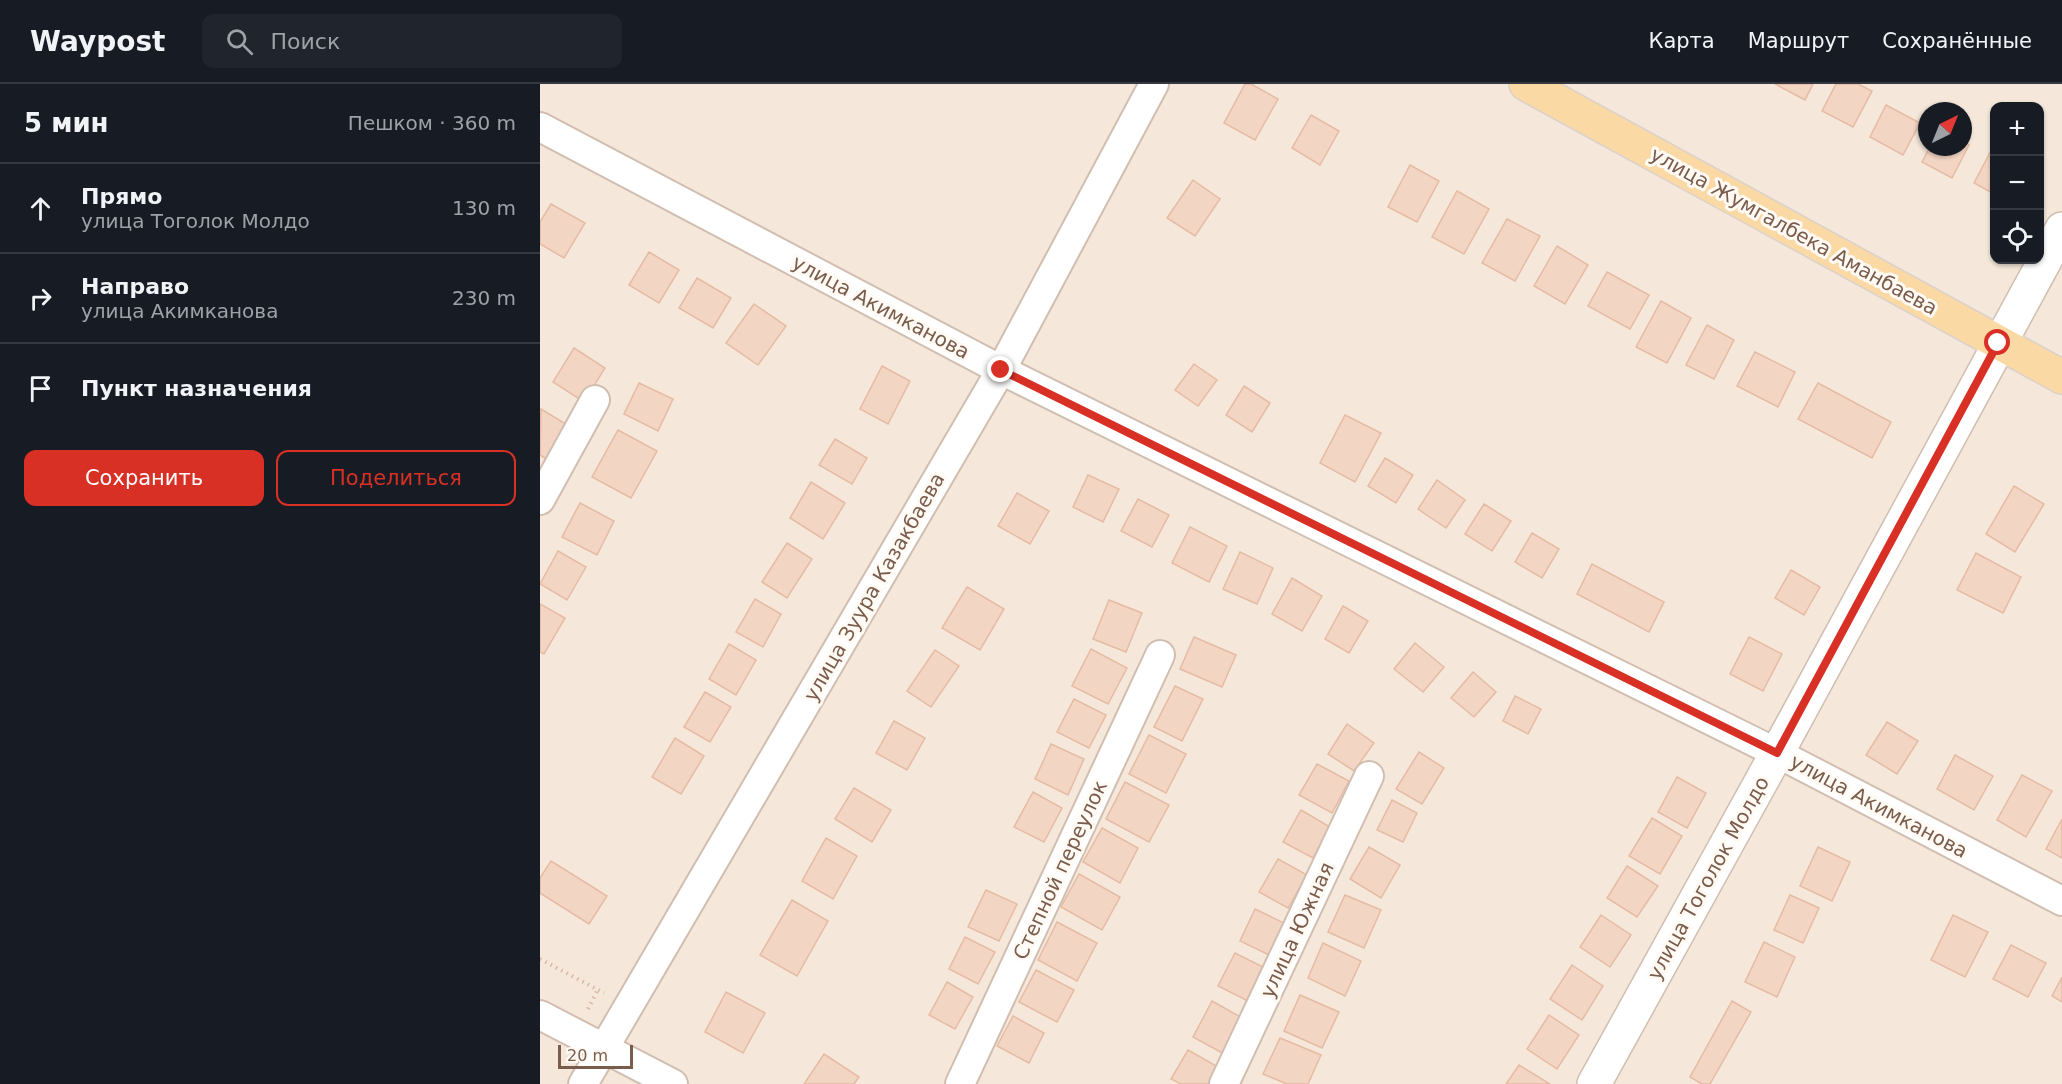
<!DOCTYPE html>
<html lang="ru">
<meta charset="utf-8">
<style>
body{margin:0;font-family:"DejaVu Sans",sans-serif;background:#20242c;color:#f1f3f6}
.controls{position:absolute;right:18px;top:18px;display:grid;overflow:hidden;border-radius:12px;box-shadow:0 2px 4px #0004}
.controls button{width:54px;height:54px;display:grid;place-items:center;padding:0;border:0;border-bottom:2px solid #363941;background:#171b24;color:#f1f3f6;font:30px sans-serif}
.compass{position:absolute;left:1378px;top:18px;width:54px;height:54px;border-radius:50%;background:#171b24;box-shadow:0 2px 4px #0004;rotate:43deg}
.scale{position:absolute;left:18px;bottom:15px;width:75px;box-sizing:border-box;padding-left:6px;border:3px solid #7a5c4d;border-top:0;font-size:16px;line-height:21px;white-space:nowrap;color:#7a5c4d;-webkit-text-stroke:4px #fffaf3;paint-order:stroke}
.stop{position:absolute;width:18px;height:18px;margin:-14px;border:4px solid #d93025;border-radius:50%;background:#fff}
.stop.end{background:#d93025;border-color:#fff;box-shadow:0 2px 6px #0008}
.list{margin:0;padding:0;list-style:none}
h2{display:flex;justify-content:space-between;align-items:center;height:78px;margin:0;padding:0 24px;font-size:26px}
h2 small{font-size:20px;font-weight:400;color:#9ea1a6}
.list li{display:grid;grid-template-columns:39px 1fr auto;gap:18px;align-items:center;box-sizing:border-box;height:90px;padding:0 24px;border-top:2px solid #363941}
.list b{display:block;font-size:22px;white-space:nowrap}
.list p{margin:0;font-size:20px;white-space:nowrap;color:#9ea1a6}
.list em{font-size:20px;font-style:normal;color:#9ea1a6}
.actions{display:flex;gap:12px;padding:18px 24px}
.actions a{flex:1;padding:14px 0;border:2px solid #d93025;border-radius:12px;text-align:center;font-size:21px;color:#d93025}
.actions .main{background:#d93025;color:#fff}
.icon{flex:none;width:33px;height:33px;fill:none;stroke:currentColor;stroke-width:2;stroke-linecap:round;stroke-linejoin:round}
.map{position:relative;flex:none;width:1522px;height:1000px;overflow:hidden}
header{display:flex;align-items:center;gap:36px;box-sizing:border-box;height:84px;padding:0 30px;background:#171b24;border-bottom:2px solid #363941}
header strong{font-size:28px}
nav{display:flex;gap:33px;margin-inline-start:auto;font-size:21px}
.search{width:420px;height:54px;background:#20242c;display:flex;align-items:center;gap:15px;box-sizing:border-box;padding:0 21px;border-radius:12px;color:#9ea1a6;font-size:22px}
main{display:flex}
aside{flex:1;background:#171b24}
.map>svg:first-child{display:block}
</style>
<header>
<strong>Waypost</strong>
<div class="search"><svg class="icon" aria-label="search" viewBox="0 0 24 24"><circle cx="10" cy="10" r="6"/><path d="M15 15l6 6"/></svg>Поиск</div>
<nav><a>Карта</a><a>Маршрут</a><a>Сохранённые</a></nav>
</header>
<main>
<aside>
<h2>5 мин<small>Пешком · 360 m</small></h2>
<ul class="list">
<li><svg class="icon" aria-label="ahead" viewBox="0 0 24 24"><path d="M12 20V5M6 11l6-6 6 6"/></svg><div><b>Прямо</b><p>улица Тоголок Молдо</p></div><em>130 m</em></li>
<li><svg class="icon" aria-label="right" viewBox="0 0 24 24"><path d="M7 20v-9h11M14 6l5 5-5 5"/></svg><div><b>Направо</b><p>улица Акимканова</p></div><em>230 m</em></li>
<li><svg class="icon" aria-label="arrive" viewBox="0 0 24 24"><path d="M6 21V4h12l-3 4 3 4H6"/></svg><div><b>Пункт назначения</b></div></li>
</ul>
<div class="actions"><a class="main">Сохранить</a><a>Поделиться</a></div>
</aside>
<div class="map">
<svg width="1522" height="1000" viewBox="0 0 1522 1000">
<rect width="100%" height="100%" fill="#fdf6ec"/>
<path fill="#f5e8da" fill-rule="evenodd" d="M0 0H1522V1000H0ZM1454 22H1500V176H1454ZM1387 27H1423V63H1387Z"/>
<g fill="#f3d5c3" stroke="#e6bba3" stroke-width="1.5">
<polygon points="705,0 711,0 738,15 715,56 684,39"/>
<polygon points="1235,0 1273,0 1265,16"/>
<polygon points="1296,0 1318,0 1332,7 1313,43 1282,27"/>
<polygon points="1346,21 1380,39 1363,71 1330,53"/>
<polygon points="771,31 799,47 780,81 752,64"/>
<polygon points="1423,57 1429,61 1412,94 1382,78 1390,63 1423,63"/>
<polygon points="1454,61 1454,110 1434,99"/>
<polygon points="870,81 899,97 877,138 848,123"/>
<polygon points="653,96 680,115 655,152 627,134"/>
<polygon points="917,107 949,125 924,170 892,153"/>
<polygon points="11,120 45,139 24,174 0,160 0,138"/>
<polygon points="967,135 1000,152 975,197 942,179"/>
<polygon points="1017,162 1048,181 1025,220 994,202"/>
<polygon points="109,168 139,186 119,219 89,201"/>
<polygon points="1067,188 1109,211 1090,245 1048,222"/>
<polygon points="157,194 191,214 173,244 139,224"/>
<polygon points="1121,217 1151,234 1127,279 1096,263"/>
<polygon points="214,220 246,242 218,281 186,259"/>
<polygon points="1167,241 1194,256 1174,295 1146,281"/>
<polygon points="34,264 65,284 44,318 13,298"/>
<polygon points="1215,268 1255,288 1238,323 1197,302"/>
<polygon points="654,280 677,296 658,322 635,306"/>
<polygon points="342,282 370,297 348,340 320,325"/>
<polygon points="99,299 133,315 118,347 84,330"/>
<polygon points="1278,299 1351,338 1332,374 1258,335"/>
<polygon points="704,302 730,319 712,348 686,331"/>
<polygon points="1,325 34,345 13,379 0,371"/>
<polygon points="805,331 841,349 815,398 780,379"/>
<polygon points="78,346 117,367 91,414 52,393"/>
<polygon points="295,355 327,374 312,400 279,381"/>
<polygon points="845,374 873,391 856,419 828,402"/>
<polygon points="548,391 579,405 563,438 533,423"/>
<polygon points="897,396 925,416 906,444 878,425"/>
<polygon points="271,398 305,419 283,455 250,434"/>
<polygon points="1474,402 1504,420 1475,468 1446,450"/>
<polygon points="477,409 509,427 490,460 458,442"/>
<polygon points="598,415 629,431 612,463 581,447"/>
<polygon points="40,419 74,437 57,471 22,453"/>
<polygon points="944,420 971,437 952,467 925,450"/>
<polygon points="650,443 687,462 669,498 632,479"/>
<polygon points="992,449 1019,465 1002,494 975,478"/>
<polygon points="247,459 272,475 247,514 222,498"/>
<polygon points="18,467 46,483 27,516 0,500"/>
<polygon points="700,468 733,484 717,520 683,505"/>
<polygon points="1436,469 1481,493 1463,529 1417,506"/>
<polygon points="1052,480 1124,518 1109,548 1037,510"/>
<polygon points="1251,486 1280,503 1264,531 1235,514"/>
<polygon points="752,494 782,512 762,547 732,530"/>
<polygon points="427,503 464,525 440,566 402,544"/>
<polygon points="215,515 241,530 223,563 196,548"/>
<polygon points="569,516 602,529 586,568 553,555"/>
<polygon points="0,520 25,534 4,570 0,568"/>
<polygon points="803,522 828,537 809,569 785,555"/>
<polygon points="654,553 696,571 682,603 640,585"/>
<polygon points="1209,553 1242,570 1223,607 1190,590"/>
<polygon points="875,559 904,583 883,608 854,585"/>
<polygon points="189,560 216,576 196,611 169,595"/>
<polygon points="551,565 587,584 568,620 532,602"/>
<polygon points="395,566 419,582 391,623 367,607"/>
<polygon points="933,588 956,608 934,633 911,614"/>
<polygon points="635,602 663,615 642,657 614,643"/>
<polygon points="165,608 191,623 170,658 144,643"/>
<polygon points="975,612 1001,625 988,650 963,637"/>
<polygon points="534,615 566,631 549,664 517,648"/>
<polygon points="354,637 385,654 367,686 336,669"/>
<polygon points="1347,638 1378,657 1357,690 1326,671"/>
<polygon points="807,640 834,659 814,687 788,670"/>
<polygon points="609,651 646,670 626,709 589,690"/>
<polygon points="135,654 164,672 141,710 112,693"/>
<polygon points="511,660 544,675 528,711 495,695"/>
<polygon points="879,668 904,684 882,720 856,705"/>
<polygon points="1415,671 1453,692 1434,726 1397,705"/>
<polygon points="777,680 809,697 792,729 759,711"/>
<polygon points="1482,691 1512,707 1486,753 1457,736"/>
<polygon points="1137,693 1166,709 1147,744 1118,728"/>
<polygon points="585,698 629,721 609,758 566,735"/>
<polygon points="314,704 351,726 332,758 295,735"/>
<polygon points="493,708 522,724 504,758 474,743"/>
<polygon points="852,716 877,729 863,758 837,746"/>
<polygon points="761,726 790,743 773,774 743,758"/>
<polygon points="1112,734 1142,752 1120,790 1089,772"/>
<polygon points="1522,735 1522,774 1506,765"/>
<polygon points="562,744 598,764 580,799 543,778"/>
<polygon points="286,754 317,772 293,815 262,797"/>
<polygon points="829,763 860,781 841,814 810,795"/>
<polygon points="1278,763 1310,778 1292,817 1260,802"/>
<polygon points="738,775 767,791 748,824 719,808"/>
<polygon points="11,777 67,812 49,840 0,809 0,794"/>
<polygon points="1087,782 1118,802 1097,833 1067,814"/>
<polygon points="539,790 580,813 562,846 521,823"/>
<polygon points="446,806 477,820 459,857 428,843"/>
<polygon points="805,811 841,826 824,864 788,848"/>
<polygon points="1250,811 1279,824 1263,859 1234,846"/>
<polygon points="252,816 288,837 257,892 220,871"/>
<polygon points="715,825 744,839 729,871 700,857"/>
<polygon points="1061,831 1091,851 1070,883 1040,863"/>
<polygon points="1413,831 1448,848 1425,893 1391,876"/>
<polygon points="517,838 557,859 537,897 498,876"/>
<polygon points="425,853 455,868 438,900 409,885"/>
<polygon points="1224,858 1255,873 1237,913 1205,898"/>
<polygon points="783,859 821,877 805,912 768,894"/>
<polygon points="1471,861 1506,879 1488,913 1453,895"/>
<polygon points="695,869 725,884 708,917 678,902"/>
<polygon points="1032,881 1063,902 1042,936 1010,915"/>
<polygon points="496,886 534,906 517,938 479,918"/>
<polygon points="1522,893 1522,918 1512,912"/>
<polygon points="407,898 433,913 415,945 389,931"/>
<polygon points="186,908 225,929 203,969 165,948"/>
<polygon points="760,911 799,928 782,964 744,947"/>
<polygon points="672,917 704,935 684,970 653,953"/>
<polygon points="1192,917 1211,928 1170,1000 1162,1000 1150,993"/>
<polygon points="1009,931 1039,951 1017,985 987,965"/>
<polygon points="473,932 504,949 489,979 457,962"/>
<polygon points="740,954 781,971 768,1000 747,1000 723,990"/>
<polygon points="648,966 678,983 669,1000 641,1000 631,995"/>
<polygon points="284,970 319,993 314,1000 264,1000"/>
<polygon points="979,981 1010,1000 966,1000"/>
</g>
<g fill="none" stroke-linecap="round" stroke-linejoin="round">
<defs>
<g id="minor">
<polyline points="0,43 461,286 1237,669 1522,817"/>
<polyline points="0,416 55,316"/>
<polyline points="0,931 133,1000"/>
<polyline points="43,1000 461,286 614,0"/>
<polyline points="420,1000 620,571"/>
<polyline points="684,1000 829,692"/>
</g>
<polyline id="tertiary" points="1054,1000 1237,669 1522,145"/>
<polyline id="primary" points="986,0 1522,293"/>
</defs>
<use href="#minor" stroke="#d1beb0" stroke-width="32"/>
<use href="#tertiary" stroke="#d1beb0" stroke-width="36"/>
<use href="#primary" stroke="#dad1cd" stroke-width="36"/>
<g stroke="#d9b8a5" stroke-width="4" stroke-dasharray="1.5 4.5" stroke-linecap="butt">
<polyline points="0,875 64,909"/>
<polyline points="48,925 58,905"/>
</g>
<use href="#minor" stroke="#fff" stroke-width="28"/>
<use href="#tertiary" stroke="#fff" stroke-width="33"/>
<use href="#primary" stroke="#fbd9a5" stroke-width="33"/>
</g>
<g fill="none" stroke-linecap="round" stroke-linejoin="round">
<polyline stroke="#d93025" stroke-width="8" points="461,286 1237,669 1458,259"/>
</g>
<g text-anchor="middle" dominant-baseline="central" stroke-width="6" stroke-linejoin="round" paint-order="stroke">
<g font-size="20" fill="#7a5c4d" stroke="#fffaf3">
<text transform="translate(1254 147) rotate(29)">улица Жумгалбека Аманбаева</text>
<text transform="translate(341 223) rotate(28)">улица Акимканова</text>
<text transform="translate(334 503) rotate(-60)">улица Зуура Казакбаева</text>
<text transform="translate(1339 722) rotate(28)">улица Акимканова</text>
<text transform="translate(520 786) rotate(-65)">Степной переулок</text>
<text transform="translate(1168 794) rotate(-61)">улица Тоголок Молдо</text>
<text transform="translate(757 846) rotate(-65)">улица Южная</text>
</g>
</g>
</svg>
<div class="controls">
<button>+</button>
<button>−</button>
<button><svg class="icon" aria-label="locate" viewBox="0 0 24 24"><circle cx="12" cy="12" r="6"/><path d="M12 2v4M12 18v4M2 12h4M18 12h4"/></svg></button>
</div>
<svg class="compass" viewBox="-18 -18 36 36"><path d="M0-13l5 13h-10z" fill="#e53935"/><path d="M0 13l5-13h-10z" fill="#9ea1a6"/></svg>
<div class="scale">20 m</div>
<div class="stop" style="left:1458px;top:259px"></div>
<div class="stop end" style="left:461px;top:286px"></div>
</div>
</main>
